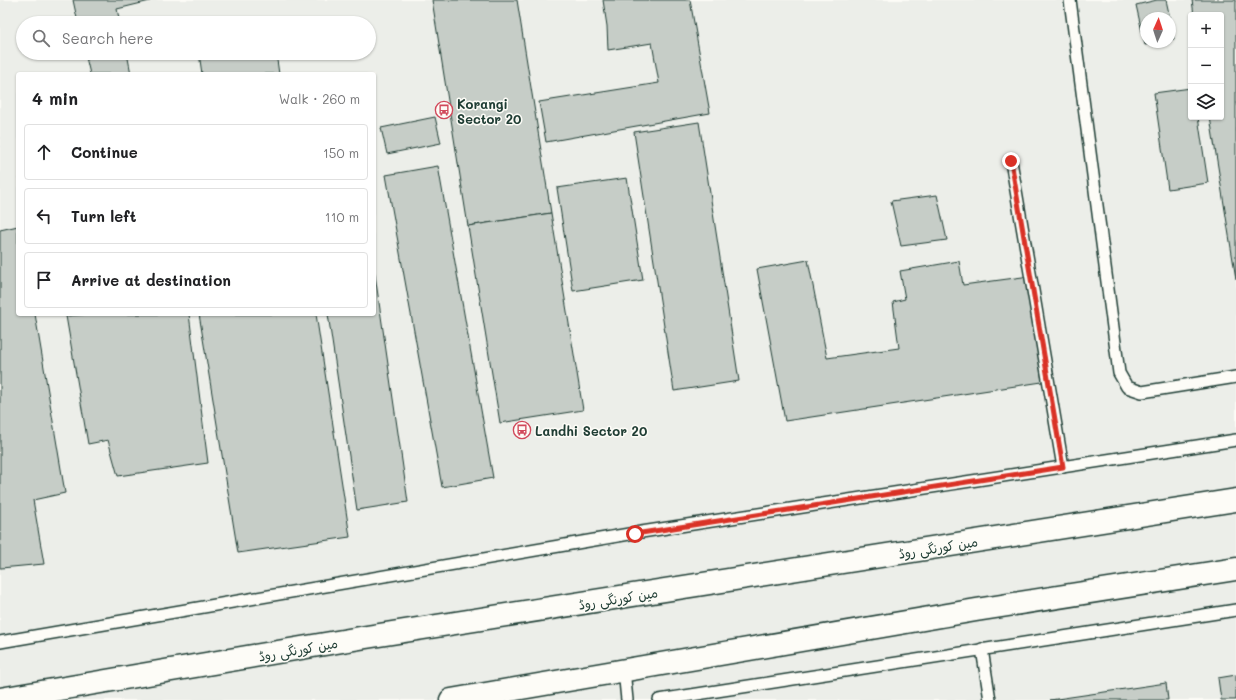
<!DOCTYPE html>
<meta charset="utf-8">
<style>
body{margin:0;font-family:Mali,"Playpen Sans Arabic",sans-serif;background:#f2f2f2;color:#202124}
.controls{position:absolute;right:12px;top:12px;display:grid;overflow:hidden;border-radius:4px;box-shadow:0 1px 3px #0004}
.controls button{width:36px;height:36px;display:grid;place-items:center;padding:0;border:0;border-bottom:1px solid #e0e0e0;background:#fff;color:#202124;font:20px sans-serif}
.compass{position:absolute;left:1140px;top:12px;width:36px;height:36px;border-radius:50%;background:#fff;box-shadow:0 1px 3px #0004;rotate:3deg}
.stop{position:absolute;width:12px;height:12px;margin:-9px;border:3px solid #d93025;border-radius:50%;background:#fff}
.stop.end{background:#d93025;border-color:#fff;box-shadow:0 1px 4px #0008}
.list{margin:0;padding:0;list-style:none}
h2{display:flex;justify-content:space-between;align-items:center;height:52px;margin:0;padding:0 16px;font-size:17px}
h2 small{font-size:13px;font-weight:400;color:#757577}
.list li{display:grid;grid-template-columns:26px 1fr auto;gap:12px;align-items:center;box-sizing:border-box;height:56px;margin:0 8px 8px;padding:0 8px;border:1px solid #e0e0e0;border-radius:4px}
.list b{display:block;font-size:15px;white-space:nowrap}
.list em{font-size:13px;font-style:normal;color:#757577}
.icon{flex:none;width:22px;height:22px;fill:none;stroke:currentColor;stroke-width:2;stroke-linecap:round;stroke-linejoin:round}
.map{position:relative;flex:none;width:1236px;height:700px;overflow:hidden}
.search{position:absolute;background:#fff;box-shadow:0 1px 3px #0004;left:16px;top:16px;width:360px;height:44px;display:flex;align-items:center;gap:10px;box-sizing:border-box;padding:0 14px;border-radius:22px;color:#757577;font-size:15px}
.panel{position:absolute;background:#fff;box-shadow:0 1px 3px #0004;left:16px;top:72px;width:360px;height:244px;border-radius:4px}
.map>svg:first-child{display:block}
</style>
<div class="map">
<svg width="1236" height="700" viewBox="0 0 1236 700">
<rect width="100%" height="100%" fill="#fdfcf7"/>
<filter id="ink" filterUnits="userSpaceOnUse"><feTurbulence type="fractalNoise" baseFrequency=".025" numOctaves="2"/><feDisplacementMap in="SourceGraphic" scale="8" xChannelSelector="R" yChannelSelector="G"/><feConvolveMatrix kernelMatrix="1 2 1 2 8 2 1 2 1" color-interpolation-filters="sRGB"/></filter>
<g filter="url(#ink)">
<path fill="#eceee9" fill-rule="evenodd" d="M0 0H1236V700H0ZM1191 15H1221V117H1191ZM1146 18H1170V42H1146ZM23 23H369V53H23ZM18 74H374V314H18Z"/>
<g fill="#c6cdc7" stroke="#1f3d34">
<polygon points="73,0 150,0 150,1 117,9 120,23 78,23"/>
<polygon points="432,0 517,0 551,213 468,226"/>
<polygon points="603,0 690,0 710,113 546,142 539,102 659,83 652,43 608,50 607,26"/>
<polygon points="1157,0 1166,0 1170,18 1146,18 1146,42 1159,42 1145,45 1136,5"/>
<polygon points="1192,0 1236,0 1236,279 1210,117 1221,117 1221,15 1194,15"/>
<polygon points="1170,20 1174,39 1170,40"/>
<polygon points="85,53 127,53 131,74 90,74"/>
<polygon points="199,53 276,53 279,74 202,74"/>
<polygon points="1191,88 1191,117 1198,117 1208,183 1168,189 1154,93"/>
<polygon points="435,117 441,143 387,154 381,128"/>
<polygon points="699,122 739,381 674,391 634,132"/>
<polygon points="438,166 493,478 442,487 386,175"/>
<polygon points="627,178 643,280 573,291 557,188"/>
<polygon points="937,195 947,240 901,246 891,201"/>
<polygon points="551,213 583,410 500,423 468,226"/>
<polygon points="18,226 18,314 35,314 65,493 33,500 44,564 1,568 0,568 0,230"/>
<polygon points="808,260 827,358 899,348 893,302 905,299 900,271 959,261 963,285 1030,276 1042,382 785,421 757,269"/>
<polygon points="374,268 408,502 357,510 328,314 374,314"/>
<polygon points="92,314 189,314 208,463 118,476 108,440 88,444 66,316"/>
<polygon points="199,314 316,314 350,537 238,553"/>
<polygon points="1236,675 1236,700 1221,700 1218,678"/>
<polygon points="1166,683 1168,700 1050,700"/>
</g>
<g fill="none" stroke-linecap="round" stroke-linejoin="round">
<defs>
<g id="service">
<polyline points="1070,0 1119,373 1127,387 1142,392 1236,377"/>
<polyline points="1011,161 1063,467"/>
<polyline points="0,642 635,533 1236,440"/>
<polyline points="982,649 990,700"/>
<polyline points="624,670 627,700"/>
<polyline points="659,700 1236,610"/>
</g>
<g id="primary">
<polyline points="0,699 360,638 1236,500"/>
<polyline points="451,700 976,610 1236,569"/>
</g>
</defs>
<use href="#service" stroke="#1f3d34" stroke-width="14"/>
<use href="#primary" stroke="#1f3d34" stroke-width="25"/>
<use href="#service" stroke="#fdfcf7" stroke-width="11"/>
<use href="#primary" stroke="#fdfcf7" stroke-width="22"/>
</g>
</g>
<g fill="none" stroke-linecap="round" stroke-linejoin="round" filter="url(#ink)">
<polyline stroke="#d93025" stroke-width="5" points="635,534 1063,467 1011,161"/>
</g>
<defs>
<symbol id="bus-ring" viewBox="-11 -11 22 22"><circle r="9.5" fill="#fdfcf7" stroke="#d1495b" stroke-width="1.5"/><path d="M-5-6H5V4H4V6H2V4H-2V6H-4V4H-5ZM-3.5-4V0h7V-4ZM-3.5 1.2v1.5H-2V1.2ZM2 1.2v1.5H3.5V1.2Z" fill="#d1495b"/></symbol>
</defs>
<g fill-rule="evenodd">
<use href="#bus-ring" x="434" y="100" width="20" height="20"/>
<use href="#bus-ring" x="512" y="420" width="20" height="20"/>
</g>
<g text-anchor="middle" dominant-baseline="central" stroke-width="3" stroke-linejoin="round" paint-order="stroke">
<g font-size="13" font-weight="bold" fill="#1f3d34" stroke="#fdfcf7" text-anchor="start">
<text x="457" y="103">Korangi<tspan x="457" dy="15">Sector 20</tspan></text>
<text x="535" y="430">Landhi Sector 20</text>
</g>
<g font-size="13" fill="#1f3d34" stroke="#fdfcf7">
<text transform="translate(938 547) rotate(-9)">مین کورنگی روڈ</text>
<text transform="translate(618 598) rotate(-9)">مین کورنگی روڈ</text>
<text transform="translate(298 649) rotate(-10)">مین کورنگی روڈ</text>
</g>
</g>
</svg>
<div class="controls">
<button>+</button>
<button>−</button>
<button><svg class="icon" aria-label="layers" viewBox="0 0 24 24"><path d="M12 4l9 5-9 5-9-5zM3 14l9 5 9-5"/></svg></button>
</div>
<svg class="compass" viewBox="-18 -18 36 36"><path d="M0-13l5 13h-10z" fill="#e53935"/><path d="M0 13l5-13h-10z" fill="#757577"/></svg>
<div class="stop" style="left:635px;top:534px"></div>
<div class="stop end" style="left:1011px;top:161px"></div>
<div class="search"><svg class="icon" aria-label="search" viewBox="0 0 24 24"><circle cx="10" cy="10" r="6"/><path d="M15 15l6 6"/></svg>Search here</div>
<section class="panel">
<h2>4 min<small>Walk · 260 m</small></h2>
<ul class="list">
<li><svg class="icon" aria-label="ahead" viewBox="0 0 24 24"><path d="M12 20V5M6 11l6-6 6 6"/></svg><div><b>Continue</b></div><em>150 m</em></li>
<li><svg class="icon" aria-label="left" viewBox="0 0 24 24"><path d="M17 20v-9H6M10 6l-5 5 5 5"/></svg><div><b>Turn left</b></div><em>110 m</em></li>
<li><svg class="icon" aria-label="arrive" viewBox="0 0 24 24"><path d="M6 21V4h12l-3 4 3 4H6"/></svg><div><b>Arrive at destination</b></div></li>
</ul>
</section>
</div>
